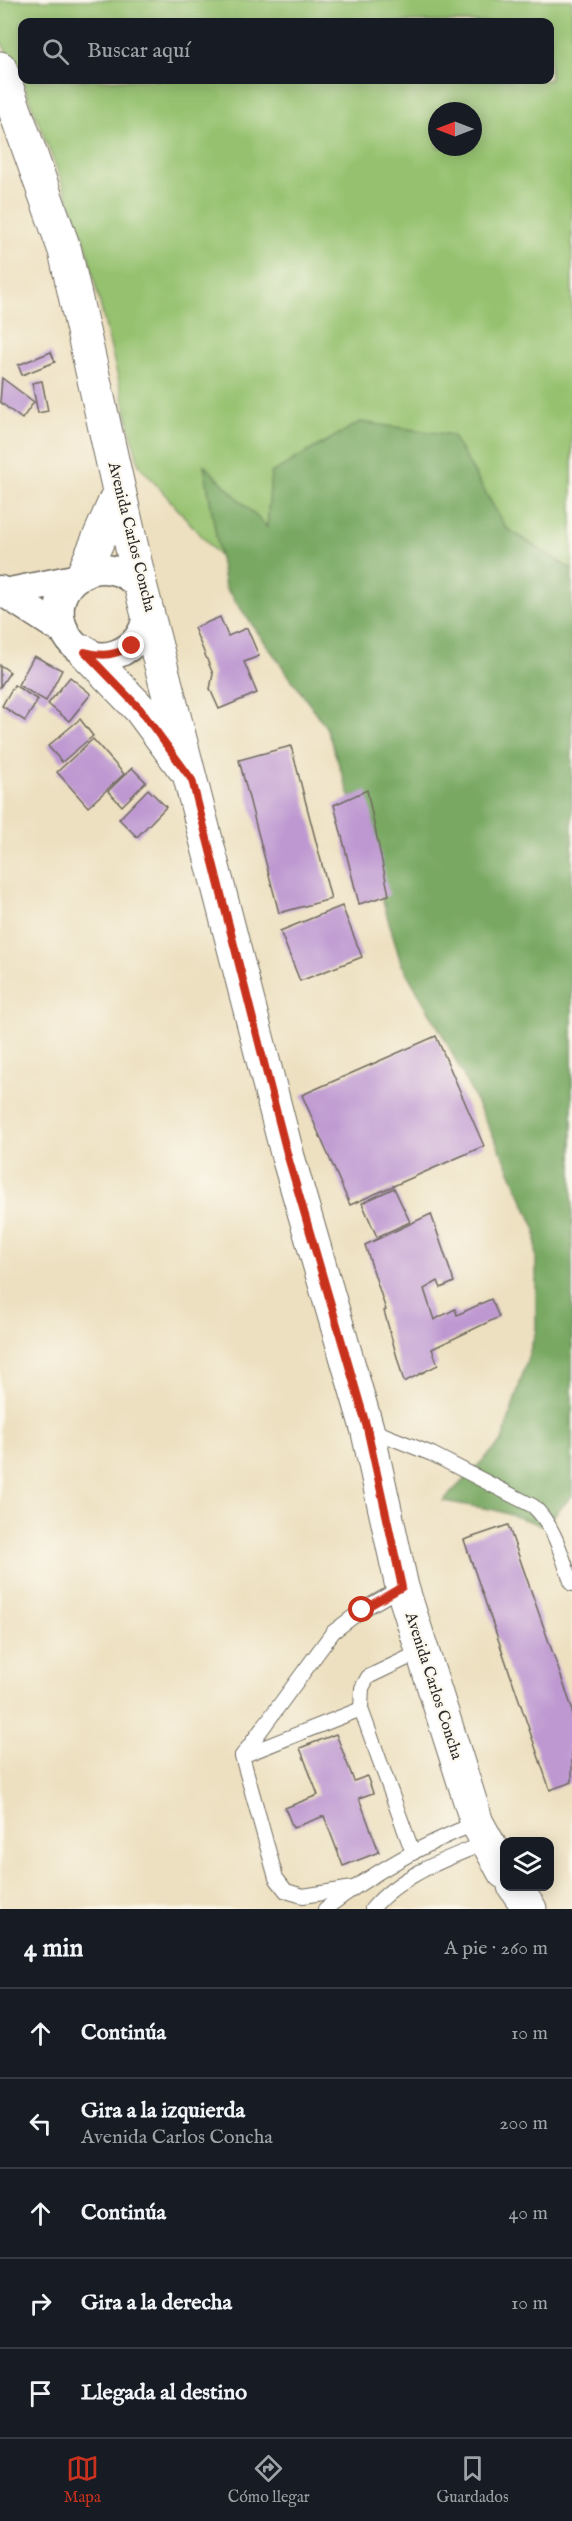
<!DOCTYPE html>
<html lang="es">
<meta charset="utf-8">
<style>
body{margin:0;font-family:"IM FELL English",serif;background:#242831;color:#f1f3f6}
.controls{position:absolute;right:18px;bottom:18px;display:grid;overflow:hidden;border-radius:12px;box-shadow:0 3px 15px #0003}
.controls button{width:54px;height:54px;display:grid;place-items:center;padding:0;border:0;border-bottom:2px solid #363941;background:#171b24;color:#f1f3f6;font:30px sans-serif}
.compass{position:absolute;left:428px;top:102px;width:54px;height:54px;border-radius:50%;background:#171b24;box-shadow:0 3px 15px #0003;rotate:270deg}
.stop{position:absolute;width:18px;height:18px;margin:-14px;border:4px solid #c8321e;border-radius:50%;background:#fff}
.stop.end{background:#c8321e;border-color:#fff;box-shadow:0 2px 6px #0008}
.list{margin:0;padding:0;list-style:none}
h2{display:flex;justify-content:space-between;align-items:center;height:78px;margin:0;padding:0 24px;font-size:26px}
h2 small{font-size:20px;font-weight:400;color:#9ea1a6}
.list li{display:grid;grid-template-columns:39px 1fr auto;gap:18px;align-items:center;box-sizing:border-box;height:90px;padding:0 24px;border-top:2px solid #363941}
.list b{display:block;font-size:22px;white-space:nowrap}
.list p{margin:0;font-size:20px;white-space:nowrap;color:#9ea1a6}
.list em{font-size:20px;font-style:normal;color:#9ea1a6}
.icon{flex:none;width:33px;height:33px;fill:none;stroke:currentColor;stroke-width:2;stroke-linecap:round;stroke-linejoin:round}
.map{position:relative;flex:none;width:572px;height:1909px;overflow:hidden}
.search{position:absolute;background:#171b24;box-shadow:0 3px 15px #0003;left:18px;right:18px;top:18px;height:66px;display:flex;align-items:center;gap:15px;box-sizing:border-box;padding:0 21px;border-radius:12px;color:#9ea1a6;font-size:22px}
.sheet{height:528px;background:#171b24}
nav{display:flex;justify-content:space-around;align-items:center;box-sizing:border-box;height:84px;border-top:2px solid #363941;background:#171b24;font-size:16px;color:#9ea1a6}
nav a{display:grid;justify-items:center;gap:3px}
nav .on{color:#c8321e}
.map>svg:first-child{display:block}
</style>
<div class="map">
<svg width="572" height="1909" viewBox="0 0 572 1909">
<rect width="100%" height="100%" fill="#fbf7ec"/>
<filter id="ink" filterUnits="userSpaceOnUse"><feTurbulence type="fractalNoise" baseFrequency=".0167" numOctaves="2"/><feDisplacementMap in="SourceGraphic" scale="12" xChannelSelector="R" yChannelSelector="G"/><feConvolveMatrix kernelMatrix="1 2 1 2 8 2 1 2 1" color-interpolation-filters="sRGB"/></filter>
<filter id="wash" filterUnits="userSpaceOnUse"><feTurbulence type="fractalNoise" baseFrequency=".008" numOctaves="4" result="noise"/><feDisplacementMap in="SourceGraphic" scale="24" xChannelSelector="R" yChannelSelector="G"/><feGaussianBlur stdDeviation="1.35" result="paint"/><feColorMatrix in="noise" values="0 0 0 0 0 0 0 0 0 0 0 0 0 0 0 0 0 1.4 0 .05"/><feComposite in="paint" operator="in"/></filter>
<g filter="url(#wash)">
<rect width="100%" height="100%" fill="#ede0c0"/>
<path fill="#96c26f" stroke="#60764d" stroke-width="1.5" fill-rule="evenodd" d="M0 0H572V570L506 528 452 435 267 528 204 466 220 557 139 465 85 241 19 73 0 40ZM22 22H550V80H22ZM437 111H473V147H437Z"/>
<polygon fill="#78a862" stroke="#526a46" stroke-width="1.5" points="360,422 452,435 506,528 572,570 572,1496 544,1526 495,1510 443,1501 502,1441 536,1331 536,1230 507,1164 445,1039 401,963 364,837 326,727 225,587 204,465 267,527 271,473"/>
<g id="blocks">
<g fill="#be98d1">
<polygon points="51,352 55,362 22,375 18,365"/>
<polygon points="2,378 34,402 22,419 0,402"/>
<polygon points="42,381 48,411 38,413 32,383"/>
<polygon points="220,617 228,636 247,628 259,656 244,662 257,693 219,709 210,689 213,674 194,628"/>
<polygon points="34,656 62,670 46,701 18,685"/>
<polygon points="0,665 10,672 0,687"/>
<polygon points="70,677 91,694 69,721 48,704"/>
<polygon points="14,685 38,700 25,721 2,706"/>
<polygon points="80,719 93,736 62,762 48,746"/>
<polygon points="93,739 124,774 88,807 57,772"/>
<polygon points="291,746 331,899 279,913 239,760"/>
<polygon points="132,768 146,782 122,806 108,791"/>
<polygon points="148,789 166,807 137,837 119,819"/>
<polygon points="367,790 389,895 359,904 334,805"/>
<polygon points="342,906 362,957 300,981 280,931"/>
<polygon points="436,1036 484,1146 350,1205 302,1095"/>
<polygon points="394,1188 410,1222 377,1237 362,1203"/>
<polygon points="431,1214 454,1282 441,1288 438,1281 424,1289 434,1320 455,1309 457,1315 491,1299 499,1317 432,1349 438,1365 404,1382 384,1311 386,1310 365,1245"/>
<polygon points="508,1525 572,1708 572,1782 550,1790 464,1540"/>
<polygon points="336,1734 354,1781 367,1776 373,1793 359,1798 379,1852 343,1866 324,1816 293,1828 285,1808 318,1795 300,1748"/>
</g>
</g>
</g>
<g filter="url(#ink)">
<use href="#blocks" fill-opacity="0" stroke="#6f6a5f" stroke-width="1.5"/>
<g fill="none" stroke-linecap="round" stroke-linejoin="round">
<defs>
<g id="lane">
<path d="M369 1429 432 1454 533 1506C555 1526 562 1557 572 1584"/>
<polyline points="242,1756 361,1709"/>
<polyline points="413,1853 361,1709 362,1688 368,1677 422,1651"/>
<polyline points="353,1888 303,1896 286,1891 276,1878 242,1756 333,1632 362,1610 402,1587"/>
<path d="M325 1909C371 1874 423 1844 477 1823"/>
<path d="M372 1909C400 1875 448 1858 488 1842"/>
</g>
<g id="street">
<path d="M141 588C103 544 41 584 65 632 87 677 151 655 147 605"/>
<polyline points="0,590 65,632"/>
<polyline points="5,593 74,579"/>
</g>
<g id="secondary">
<polyline points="0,68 65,251 141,588 288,1157 367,1428 402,1587 477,1823 504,1872"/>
<polyline points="84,572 119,492"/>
<polyline points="85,652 140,709 183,767"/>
<polyline points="514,1886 530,1909"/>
</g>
</defs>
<use href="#lane" stroke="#6f6a5f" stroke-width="16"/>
<use href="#street" stroke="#6f6a5f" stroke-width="31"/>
<use href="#secondary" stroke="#6f6a5f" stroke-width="35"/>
<use href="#lane" stroke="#fff" stroke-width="14"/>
<use href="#street" stroke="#fff" stroke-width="28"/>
<use href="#secondary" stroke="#fff" stroke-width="33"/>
</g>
</g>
<g fill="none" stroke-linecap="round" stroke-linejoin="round" filter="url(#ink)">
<path stroke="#c8321e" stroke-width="8" d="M132 646C115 655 104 657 85 652L140 709 192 780 288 1157 367 1428 402 1587 362 1610"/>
</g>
<g text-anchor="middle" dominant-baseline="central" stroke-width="4.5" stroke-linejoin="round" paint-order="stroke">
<g font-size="16" fill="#2b2b2b" stroke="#fbf7ec">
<text transform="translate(131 537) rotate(76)">Avenida Carlos Concha</text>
<text transform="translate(433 1686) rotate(72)">Avenida Carlos Concha</text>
</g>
</g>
</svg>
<div class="controls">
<button><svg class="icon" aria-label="layers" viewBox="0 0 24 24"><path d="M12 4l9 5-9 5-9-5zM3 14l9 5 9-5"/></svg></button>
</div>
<svg class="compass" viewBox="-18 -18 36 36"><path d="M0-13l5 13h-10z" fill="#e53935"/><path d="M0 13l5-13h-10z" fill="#9ea1a6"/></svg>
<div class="stop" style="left:362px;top:1610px"></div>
<div class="stop end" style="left:132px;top:646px"></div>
<div class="search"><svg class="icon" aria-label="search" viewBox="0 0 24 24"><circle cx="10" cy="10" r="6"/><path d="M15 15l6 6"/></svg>Buscar aquí</div>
</div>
<section class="sheet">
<h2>4 min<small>A pie · 260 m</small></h2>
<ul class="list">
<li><svg class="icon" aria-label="ahead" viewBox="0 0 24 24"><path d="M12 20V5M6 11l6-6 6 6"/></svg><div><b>Continúa</b></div><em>10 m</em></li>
<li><svg class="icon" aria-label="left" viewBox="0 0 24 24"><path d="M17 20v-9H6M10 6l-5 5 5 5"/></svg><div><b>Gira a la izquierda</b><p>Avenida Carlos Concha</p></div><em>200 m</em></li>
<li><svg class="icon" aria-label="ahead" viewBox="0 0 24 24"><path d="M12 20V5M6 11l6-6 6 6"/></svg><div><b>Continúa</b></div><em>40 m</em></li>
<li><svg class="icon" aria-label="right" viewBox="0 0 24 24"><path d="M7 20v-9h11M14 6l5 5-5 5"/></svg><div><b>Gira a la derecha</b></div><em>10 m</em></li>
<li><svg class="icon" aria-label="arrive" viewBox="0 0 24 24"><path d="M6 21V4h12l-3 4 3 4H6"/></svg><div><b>Llegada al destino</b></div></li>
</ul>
</section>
<nav>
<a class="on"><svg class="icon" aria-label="map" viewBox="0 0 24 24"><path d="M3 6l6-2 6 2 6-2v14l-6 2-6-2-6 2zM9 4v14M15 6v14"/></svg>Mapa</a>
<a><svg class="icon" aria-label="directions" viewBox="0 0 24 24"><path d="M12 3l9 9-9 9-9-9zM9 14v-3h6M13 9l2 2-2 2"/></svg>Cómo llegar</a>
<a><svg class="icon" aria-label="saved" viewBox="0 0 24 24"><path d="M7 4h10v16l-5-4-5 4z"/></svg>Guardados</a>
</nav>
